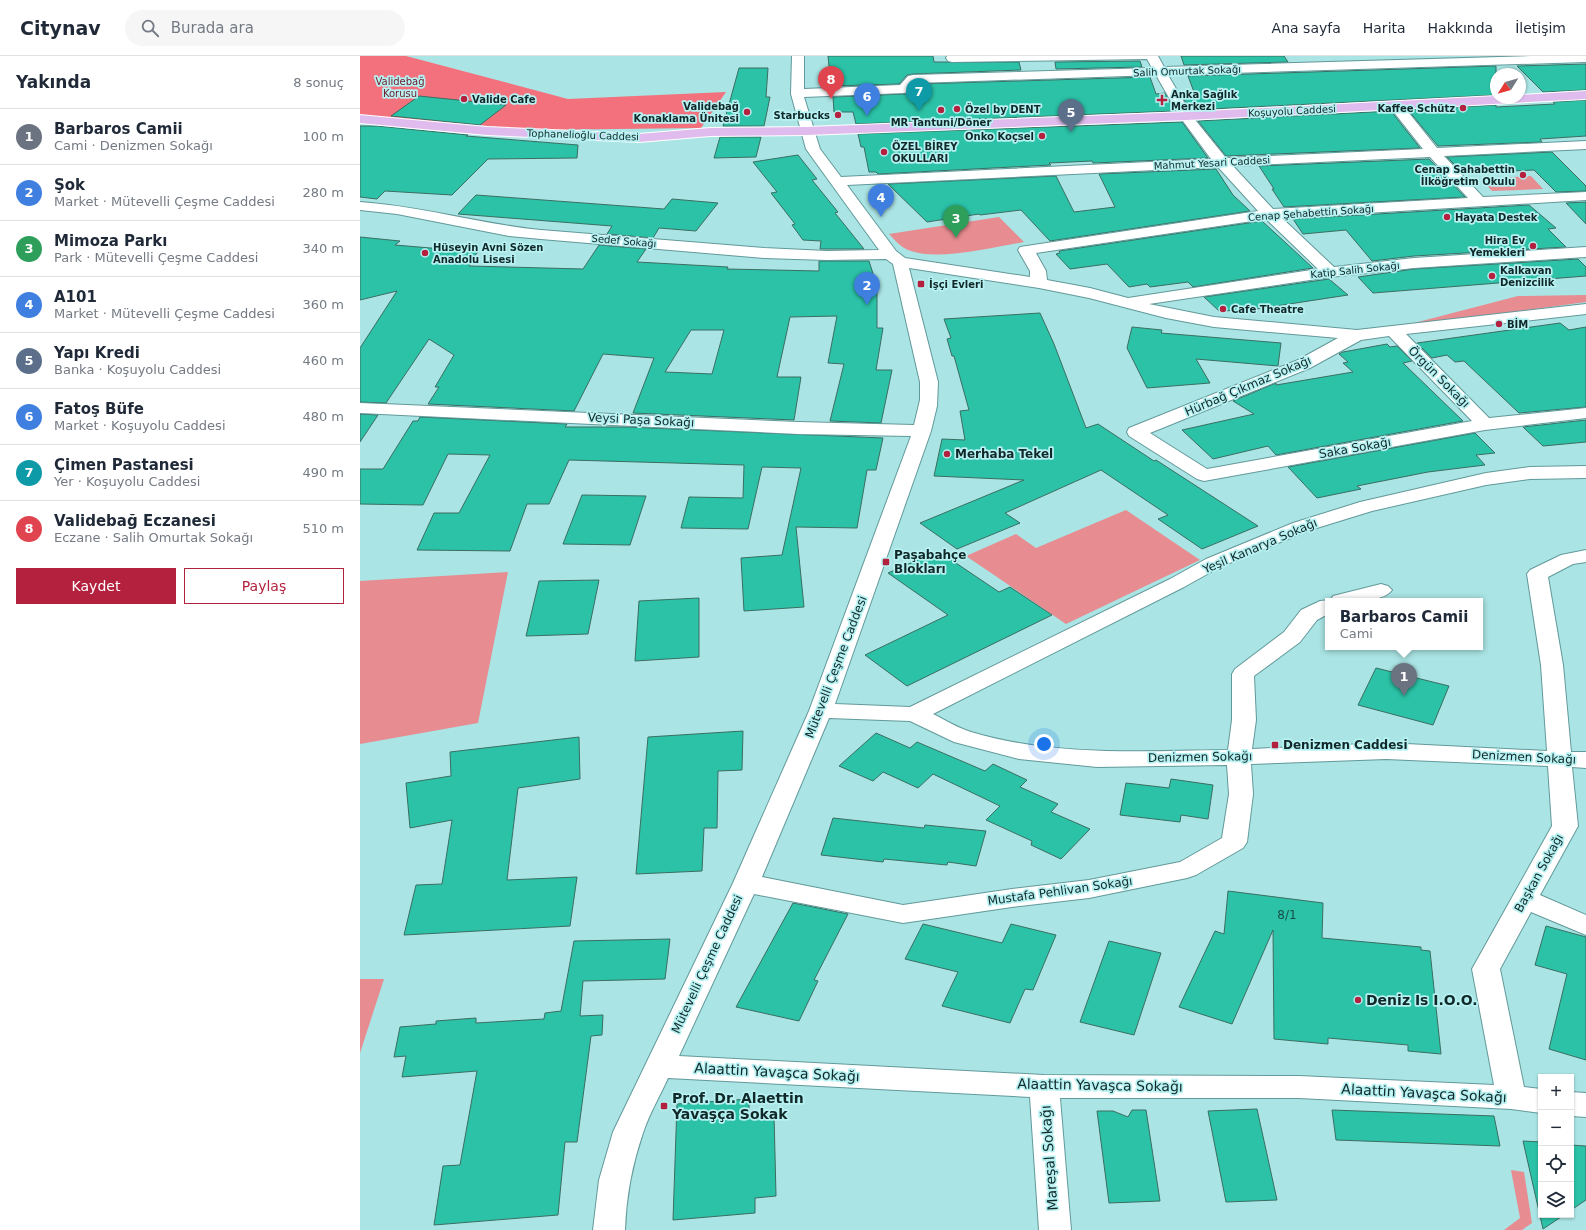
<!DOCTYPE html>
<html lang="tr">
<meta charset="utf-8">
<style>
body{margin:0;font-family:"DejaVu Sans",sans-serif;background:#f6f6f7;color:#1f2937}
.controls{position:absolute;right:12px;bottom:12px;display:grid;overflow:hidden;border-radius:0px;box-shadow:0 1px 3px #0004}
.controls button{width:36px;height:36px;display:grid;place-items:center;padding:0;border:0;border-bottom:1px solid #e0e1e3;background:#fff;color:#1f2937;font:20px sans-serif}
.compass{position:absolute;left:1130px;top:12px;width:36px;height:36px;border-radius:50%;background:#fff;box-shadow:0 1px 3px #0004;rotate:233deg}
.you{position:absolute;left:684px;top:688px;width:14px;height:14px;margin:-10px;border:3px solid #fff;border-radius:50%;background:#1a73e8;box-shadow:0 0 0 6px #1a73e833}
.badge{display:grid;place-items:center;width:26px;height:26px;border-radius:50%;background:#b4213e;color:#fff;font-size:13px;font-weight:700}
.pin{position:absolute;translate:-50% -33px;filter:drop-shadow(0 1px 2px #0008)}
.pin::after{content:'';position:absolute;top:21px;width:14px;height:12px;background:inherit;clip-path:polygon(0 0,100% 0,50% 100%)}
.popup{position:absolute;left:965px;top:542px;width:158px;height:52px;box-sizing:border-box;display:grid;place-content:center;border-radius:0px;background:#fff;filter:drop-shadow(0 1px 3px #0005);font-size:13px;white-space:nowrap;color:#747a83}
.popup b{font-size:15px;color:#1f2937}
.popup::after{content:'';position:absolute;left:50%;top:100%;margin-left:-8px;border:8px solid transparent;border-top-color:#fff}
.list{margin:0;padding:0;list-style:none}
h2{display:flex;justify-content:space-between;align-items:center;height:52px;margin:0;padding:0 16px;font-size:17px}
h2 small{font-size:13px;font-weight:400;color:#747a83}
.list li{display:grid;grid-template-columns:26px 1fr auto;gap:12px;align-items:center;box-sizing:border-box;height:56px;padding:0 16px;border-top:1px solid #e0e1e3}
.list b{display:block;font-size:15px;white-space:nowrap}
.list p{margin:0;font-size:13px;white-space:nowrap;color:#747a83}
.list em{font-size:13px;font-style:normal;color:#747a83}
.actions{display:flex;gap:8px;padding:12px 16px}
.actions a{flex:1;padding:9px 0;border:1px solid #b4213e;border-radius:0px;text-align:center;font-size:14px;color:#b4213e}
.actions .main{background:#b4213e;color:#fff}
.icon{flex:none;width:22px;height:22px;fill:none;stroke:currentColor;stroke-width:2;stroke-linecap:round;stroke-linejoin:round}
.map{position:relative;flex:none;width:1226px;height:1174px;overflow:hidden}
header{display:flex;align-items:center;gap:24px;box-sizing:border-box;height:56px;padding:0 20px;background:#fff;border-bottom:1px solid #e0e1e3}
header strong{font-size:19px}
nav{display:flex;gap:22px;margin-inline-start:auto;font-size:14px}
.search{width:280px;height:36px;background:#f6f6f7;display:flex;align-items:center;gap:10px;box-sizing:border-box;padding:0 14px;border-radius:22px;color:#747a83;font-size:15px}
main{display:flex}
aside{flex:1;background:#fff}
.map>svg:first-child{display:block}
</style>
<header>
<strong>Citynav</strong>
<div class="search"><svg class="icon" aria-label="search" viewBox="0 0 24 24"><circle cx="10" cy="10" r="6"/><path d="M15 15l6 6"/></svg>Burada ara</div>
<nav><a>Ana sayfa</a><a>Harita</a><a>Hakkında</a><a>İletişim</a></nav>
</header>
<main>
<aside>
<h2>Yakında<small>8 sonuç</small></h2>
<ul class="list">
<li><span class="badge" style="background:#6b7280">1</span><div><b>Barbaros Camii</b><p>Cami · Denizmen Sokağı</p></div><em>100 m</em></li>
<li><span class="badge" style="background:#3f7fe0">2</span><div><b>Şok</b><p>Market · Mütevelli Çeşme Caddesi</p></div><em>280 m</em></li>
<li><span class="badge" style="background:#2e9e5b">3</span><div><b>Mimoza Parkı</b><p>Park · Mütevelli Çeşme Caddesi</p></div><em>340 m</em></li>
<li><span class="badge" style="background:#3f7fe0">4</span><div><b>A101</b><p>Market · Mütevelli Çeşme Caddesi</p></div><em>360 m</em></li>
<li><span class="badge" style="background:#5c6f8a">5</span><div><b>Yapı Kredi</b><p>Banka · Koşuyolu Caddesi</p></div><em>460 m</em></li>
<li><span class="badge" style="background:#3f7fe0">6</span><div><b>Fatoş Büfe</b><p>Market · Koşuyolu Caddesi</p></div><em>480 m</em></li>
<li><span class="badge" style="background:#0f9aa8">7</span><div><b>Çimen Pastanesi</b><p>Yer · Koşuyolu Caddesi</p></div><em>490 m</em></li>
<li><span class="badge" style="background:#e0444e">8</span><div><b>Validebağ Eczanesi</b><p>Eczane · Salih Omurtak Sokağı</p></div><em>510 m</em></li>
</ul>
<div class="actions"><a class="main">Kaydet</a><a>Paylaş</a></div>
</aside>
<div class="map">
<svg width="1226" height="1174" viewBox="0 0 1226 1174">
<rect width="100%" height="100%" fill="#aae4e4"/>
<g fill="#e78c90">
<polygon points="1171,120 1183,133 1132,135 1121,123"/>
<path d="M639 161 664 186C634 191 579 205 551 195 541 192 536 185 529 178Z"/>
<polygon points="1226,239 1226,246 1031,273 1158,240"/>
<polygon points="766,454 840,504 706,568 606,500 656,478 676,492"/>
<polygon points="148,516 118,667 0,688 0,525"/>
<polygon points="0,923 24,923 0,997"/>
<polygon points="1151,1114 1164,1116 1172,1167 1162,1174 1144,1174 1160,1162"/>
</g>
<polygon fill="#f3717c" points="0,0 46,0 208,43 366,36 341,72 173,74 0,59"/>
<g fill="#2bc2a7" stroke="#3b6e62" fill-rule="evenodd">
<polygon points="468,0 573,0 574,6 659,6 661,14 553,18 547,19 539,28 471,30"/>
<polygon points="821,0 924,0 928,6 824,9"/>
<polygon points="780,5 782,11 696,13 695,6"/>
<polygon points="1226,8 1226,34 1183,36 1157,10"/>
<polygon points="1136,10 1136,39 830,54 820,37 834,36 828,20"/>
<polygon points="379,12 408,12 406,41 410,41 404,70 363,70"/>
<polygon points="790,21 796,38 805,37 815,55 496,68 493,56 474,56 473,41 544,38 550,37 558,28"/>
<polygon points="59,40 146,49 120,69 31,60"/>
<polygon points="1226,44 1226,80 1180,83 1182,86 1078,90 1048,54 1136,49 1136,51 1195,48 1193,46"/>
<polygon points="1031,55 1060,92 866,100 838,65"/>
<polygon points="822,66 848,102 733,107 732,105 689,107 691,109 518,118 516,116 509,116 504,91 501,91 498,78"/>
<polygon points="0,70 17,70 108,79 106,80 218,89 217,102 128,103 92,139 25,135 17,143 0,141"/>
<polygon points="360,81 401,81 396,101 354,102"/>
<polygon points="1192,96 1226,130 1226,135 1196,136 1174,114 1103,117 1087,101"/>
<polygon points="438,99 457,123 452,124 478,156 475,157 504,193 460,193 461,185 443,184 432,169 435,168 411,137 417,136 393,106"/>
<polygon points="1069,103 1105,141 924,151 912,133 914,133 899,110"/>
<polygon points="856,113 873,139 890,155 690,185 661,154 620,159 619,158 567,166 528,128 696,120 714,156 755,151 739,118"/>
<polygon points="116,139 304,153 312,143 358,147 336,175 299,172 293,182 247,178 252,170 98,158"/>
<polygon points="1226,146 1226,168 1206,147"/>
<polygon points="1169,149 1196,172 1188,173 1206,191 1054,200 1012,205 986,174 943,178 933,163"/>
<polygon points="902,165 953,212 833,231 828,226 790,231 787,228 769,231 747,208 710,213 696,198 700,197 699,195"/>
<path d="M0 181 40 185 35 189 118 196 109 206H113L109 210 223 213 239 189 286 193 277 206 368 211 367 213 459 215V205H509L517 230V272H523L516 314H532L521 367 470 365 484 308 468 307 477 260 430 261 417 321H441L434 364 273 357 294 302 243 298 214 355 68 348 79 331H75L94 299 69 283 26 347 0 346V292L37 235 0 244ZM331 274H364L352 318 305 316Z"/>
<polygon points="1218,203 1226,211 1226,220 1013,237 998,221 1054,213"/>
<polygon points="969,223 988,239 890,254 859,255 844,241"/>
<polygon points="680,257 694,288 726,372 738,368 794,405 796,404 898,470 842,493 798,463 808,459 741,414 645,457 660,467 597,493 560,467 664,424 574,420 582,383 605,384 600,355 609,354 594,300 592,300 587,283 591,282 584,263"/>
<polygon points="1200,267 1209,274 1226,271 1226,351 1159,357 1104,305 1095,306 1087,299 1072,302 1057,287"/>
<polygon points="772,271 802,274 801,277 921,287 918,310 836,303 850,327 787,332 767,292"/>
<polygon points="1027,288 1030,291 1037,290 1052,305 1043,307 1103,365 916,399 908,390 853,403 822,374 894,358 873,345 916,327 916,329 993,316 983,307 988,306 979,298 983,296"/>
<polygon points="0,358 18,359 0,386"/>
<polygon points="60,361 207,368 205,371 267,371 523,382 516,414 507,414 497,472 436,471 444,551 384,555 381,502 422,499 441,412 402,411 388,473 321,472 329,441 383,442 384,409 209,404 189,448 167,448 150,495 57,494 74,457 99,457 130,399 88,398 63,449 0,448 0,413 23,413 53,365 58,365"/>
<polygon points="1226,364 1226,386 1183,390 1163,371"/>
<polygon points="1115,377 1135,397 1116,399 1125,409 1068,416 997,430 1001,433 957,442 928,411"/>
<polygon points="222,439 286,440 270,489 203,488"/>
<polygon points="578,495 639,536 650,531 692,559 547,630 505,599 588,559 528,517"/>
<polygon points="239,524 228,578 166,580 179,525"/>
<polygon points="339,542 339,601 275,605 279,545"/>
<polygon points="1016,612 1089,630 1073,669 998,649"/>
<polygon points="383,675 382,714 358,715 357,772 344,772 342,815 276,818 288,681"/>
<polygon points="516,677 550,692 557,686 625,715 633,708 667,724 660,731 698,748 691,756 730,773 701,803 671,789 672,785 626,764 640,750 573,718 558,732 523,716 513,725 479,710"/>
<polygon points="219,681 220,723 158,732 147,824 217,821 210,870 44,879 56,829 82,828 92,764 50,772 46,727 91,720 90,696"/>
<polygon points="811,723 853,729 848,763 821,759 820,766 760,759 766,727 809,732"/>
<polygon points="473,762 564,772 565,769 626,775 616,810 588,806 587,809 524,803 523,806 461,799"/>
<polygon points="868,835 963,847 962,882 1061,891 1061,894 1070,895 1081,998 1048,995 1048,989 968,982 968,988 914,983 913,874 872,968 819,951 855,875 864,878"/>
<polygon points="433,847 488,858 454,924 458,925 439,965 376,951"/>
<polygon points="563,868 642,887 651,868 696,879 673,934 665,933 650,967 582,950 598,916 545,903"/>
<polygon points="1186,870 1226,881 1226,1004 1189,993 1207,918 1175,909"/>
<polygon points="310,883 305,923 223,925 220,960 243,959 242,979 231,980 217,1086 205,1086 198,1159 74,1169 83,1110 100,1109 117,1015 42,1021 46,1000 34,1001 40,971 76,968 76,965 116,962 116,967 184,963 185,957 201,955 214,885"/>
<polygon points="749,885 801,897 774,979 720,966"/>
<polygon points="389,1043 389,1060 414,1058 416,1140 395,1142 395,1157 313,1164 317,1048"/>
<polygon points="897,1053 917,1144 866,1146 848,1055"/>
<polygon points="772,1054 786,1054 800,1145 749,1147 737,1055 753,1055 768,1061"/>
<polygon points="972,1054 1134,1060 1140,1090 976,1084"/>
<polygon points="1163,1085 1181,1086 1181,1159 1204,1159 1183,1173"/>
<polygon points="1211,1089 1226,1090 1226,1144 1211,1154"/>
</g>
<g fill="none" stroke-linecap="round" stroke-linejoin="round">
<defs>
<g id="minor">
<path d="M432 0H444V33L540 29 548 20 553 19 792 12 787 3 592 6 588 5 586 2 587 0H798L804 11 1171 0H1226V6L808 19 832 60 866 102 1063 93 1029 50 1031 47H1041L1077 92 1226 85V93L1084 100 1123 141 1226 136V144L922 162 974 211 1054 202 1226 191V201L1054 212 970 221 789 248 854 261 997 274 1226 248V258L1046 278 1129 362 1226 352V362L1125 374 844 425 837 423 769 380 767 376 769 372 938 304 978 282 854 271 806 262 729 242 679 232 549 212 578 326 577 350 571 375 475 648 550 651 810 523 846 503 933 467 1000 446 1126 417 1170 411 1226 410V422L1170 423 1126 429 1012 455 947 475 860 511 824 531 573 658C585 664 598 672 611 676 695 701 782 695 868 694L872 664V618L875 613 924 576 941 554 960 545 971 544 973 540 1021 528 1028 530 1032 534C1022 548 984 545 968 545V558L957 564 940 586 894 620 896 664 892 693 1026 687 1187 695 1181 609 1167 518 1170 514 1201 499 1226 494V506L1213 508 1188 521 1203 609 1211 696H1226V712L1212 711 1218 770 1180 839 1226 859V879L1171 856 1140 913 1164 1031 1181 1033V1057L1151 1053 939 1042H700L711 1174H679L670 1041 308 1022C300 1040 289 1058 283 1077 272 1109 266 1141 265 1174H233L239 1124 253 1076 373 827 449 655 551 380 438 378 0 357V347L438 366 554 369 560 344V326L533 208 526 203 467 204 404 202 181 183 149 180 37 158 0 154V146C61 150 120 168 181 174L404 192 467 195 519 194 446 93 431 38ZM796 19 820 61 851 103 481 121 460 93 444 41 544 37 549 36 557 27ZM1070 101 1108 142 913 153 873 110ZM858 111 898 155 660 191 658 194 670 215V221L545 202 536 195 487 129ZM906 163 958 213 768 242 730 232 687 224 686 215 676 197ZM1029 280 1112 365 847 413 790 377 950 312 1001 284ZM469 662 550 665 594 686 659 703 737 711 867 709 869 738 862 782 820 806 729 824 652 833 543 849 402 821ZM1026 703 1188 710 1192 770 1112 913 1134 1029 939 1020 684 1019 319 1000 394 838 543 867 652 851 729 842 827 822 836 819 883 792 887 786 893 738 891 708Z"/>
<polygon points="1211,1036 1226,1037 1226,1061 1211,1060"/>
</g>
<polygon id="major" points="1226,35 1226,43 827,64 447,79 350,80 279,86 127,79 0,67 0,59 127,71 279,78 350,72 447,71 827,56 1136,40 1136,42 1160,42 1160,39"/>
</defs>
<use href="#minor" stroke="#62999a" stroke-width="2"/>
<use href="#major" stroke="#fff" stroke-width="2"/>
<use href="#minor" fill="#fff" fill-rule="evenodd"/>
<use href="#major" fill="#e0bcee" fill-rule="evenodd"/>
</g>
<g fill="#b4213e" stroke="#b7f1f2" stroke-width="1.5">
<circle cx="104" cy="43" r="4"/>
<path d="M800 38h4v4h4v4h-4v4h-4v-4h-4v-4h4z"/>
<circle cx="1103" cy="52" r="4"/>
<circle cx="597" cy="53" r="4"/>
<circle cx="581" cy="54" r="4"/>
<circle cx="387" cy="56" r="4"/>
<circle cx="478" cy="59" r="4"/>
<circle cx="682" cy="80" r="4"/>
<circle cx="524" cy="96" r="4"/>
<circle cx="1163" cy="119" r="4"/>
<circle cx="1087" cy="161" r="4"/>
<circle cx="1173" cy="190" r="4"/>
<circle cx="65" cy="197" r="4"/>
<circle cx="1132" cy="220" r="4"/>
<rect x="557" y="224" width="8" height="8" rx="2"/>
<circle cx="863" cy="253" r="4"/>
<circle cx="1139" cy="268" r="4"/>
<circle cx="587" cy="398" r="4"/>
<rect x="522" y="502" width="8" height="8" rx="2"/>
<rect x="911" y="685" width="8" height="8" rx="2"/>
<circle cx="998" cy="944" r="4"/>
<rect x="300" y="1046" width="8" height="8" rx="2"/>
</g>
<g text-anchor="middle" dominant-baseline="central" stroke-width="3.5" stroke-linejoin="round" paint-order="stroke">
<g font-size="10" fill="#112829" stroke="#b7f1f2">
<text transform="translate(827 15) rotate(-2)">Salih Omurtak Sokağı</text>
<text transform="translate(932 55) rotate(-3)">Koşuyolu Caddesi</text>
<text transform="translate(223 79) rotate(2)">Tophanelioğlu Caddesi</text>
<text transform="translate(852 107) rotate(-3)">Mahmut Yesari Caddesi</text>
<text transform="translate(951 157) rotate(-4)">Cenap Şehabettin Sokağı</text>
<text transform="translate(264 185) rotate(5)">Sedef Sokağı</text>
<text transform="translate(995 214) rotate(-6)">Katip Salih Sokağı</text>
</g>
<g font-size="10" fill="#6c1b27" stroke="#b7f1f2">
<text x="40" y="25">Validebağ<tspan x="40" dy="12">Korusu</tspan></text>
</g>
<g font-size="10" font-weight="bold" fill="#112829" stroke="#b7f1f2" text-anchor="start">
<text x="811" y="38">Anka Sağlık<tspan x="811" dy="12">Merkezi</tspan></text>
<text x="112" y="43">Valide Cafe</text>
<text x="379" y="50" text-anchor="end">Validebağ<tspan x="379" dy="12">Konaklama Ünitesi</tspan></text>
<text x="1095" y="52" text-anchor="end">Kaffee Schütz</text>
<text x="605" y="53">Özel by DENT</text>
<text x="470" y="59" text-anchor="end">Starbucks</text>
<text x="581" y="66" text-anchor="middle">MR Tantuni/Döner</text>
<text x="674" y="80" text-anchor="end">Onko Koçsel</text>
<text x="532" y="90">ÖZEL BİREY<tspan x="532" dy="12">OKULLARI</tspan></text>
<text x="1155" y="113" text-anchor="end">Cenap Sahabettin<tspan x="1155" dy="12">İlköğretim Okulu</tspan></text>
<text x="1095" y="161">Hayata Destek</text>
<text x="1165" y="184" text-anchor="end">Hira Ev<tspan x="1165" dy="12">Yemekleri</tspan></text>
<text x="73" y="191">Hüseyin Avni Sözen<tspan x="73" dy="12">Anadolu Lisesi</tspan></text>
<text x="1140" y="214">Kalkavan<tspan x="1140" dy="12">Denizcilik</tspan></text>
<text x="569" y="228">İşçi Evleri</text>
<text x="871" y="253">Cafe Theatre</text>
<text x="1147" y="268">BİM</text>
</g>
<g font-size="12" fill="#112829" stroke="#b7f1f2">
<text transform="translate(1079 321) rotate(45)">Örgün Sokağı</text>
<text transform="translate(888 330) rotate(-23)">Hürbağ Çıkmaz Sokağı</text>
<text transform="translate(281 364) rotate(3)">Veysi Paşa Sokağı</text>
<text transform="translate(995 392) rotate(-10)">Saka Sokağı</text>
<text transform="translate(900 490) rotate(-23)">Yeşil Kanarya Sokağı</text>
<text transform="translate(476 611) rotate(-69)">Mütevelli Çeşme Caddesi</text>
<text transform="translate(840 701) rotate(-1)">Denizmen Sokağı</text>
<text transform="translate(1164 701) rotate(3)">Denizmen Sokağı</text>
<text transform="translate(1179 817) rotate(-61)">Başkan Sokağı</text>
<text transform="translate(700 835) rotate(-8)">Mustafa Pehlivan Sokağı</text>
<text transform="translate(347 908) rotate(-65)">Mütevelli Çeşme Caddesi</text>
</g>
<g font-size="12" font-weight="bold" fill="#112829" stroke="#b7f1f2" text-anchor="start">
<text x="595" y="398">Merhaba Tekel</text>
<text x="534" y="499">Paşabahçe<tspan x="534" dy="14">Blokları</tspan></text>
<text x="923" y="689">Denizmen Caddesi</text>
</g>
<g font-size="12" fill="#184e48">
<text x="927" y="859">8/1</text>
</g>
<g font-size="14" font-weight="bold" fill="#112829" stroke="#b7f1f2" text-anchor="start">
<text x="1006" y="944">Deniz Is I.O.O.</text>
<text x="312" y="1042">Prof. Dr. Alaettin<tspan x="312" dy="16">Yavaşça Sokak</tspan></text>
</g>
<g font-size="14" fill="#112829" stroke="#b7f1f2">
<text transform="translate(417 1016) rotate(3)">Alaattin Yavaşca Sokağı</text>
<text transform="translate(740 1029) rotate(1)">Alaattin Yavaşca Sokağı</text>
<text transform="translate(1064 1037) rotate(3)">Alaattin Yavaşca Sokağı</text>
<text transform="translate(689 1102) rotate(-94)">Mareşal Sokağı</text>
</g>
</g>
</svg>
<div class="controls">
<button>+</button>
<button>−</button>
<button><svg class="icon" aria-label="locate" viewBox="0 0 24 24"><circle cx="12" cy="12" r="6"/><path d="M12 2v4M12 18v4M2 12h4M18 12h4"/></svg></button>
<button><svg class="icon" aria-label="layers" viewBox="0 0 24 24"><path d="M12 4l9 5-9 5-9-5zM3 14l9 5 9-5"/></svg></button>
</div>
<svg class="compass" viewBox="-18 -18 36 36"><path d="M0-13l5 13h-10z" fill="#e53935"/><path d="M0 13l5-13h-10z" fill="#747a83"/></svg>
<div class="you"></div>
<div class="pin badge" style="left:1044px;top:640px;background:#6b7280">1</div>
<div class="popup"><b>Barbaros Camii</b>Cami</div>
<div class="pin badge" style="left:507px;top:249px;background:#3f7fe0">2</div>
<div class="pin badge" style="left:596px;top:182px;background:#2e9e5b">3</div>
<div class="pin badge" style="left:521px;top:161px;background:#3f7fe0">4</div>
<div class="pin badge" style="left:711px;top:76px;background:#5c6f8a">5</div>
<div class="pin badge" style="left:507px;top:60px;background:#3f7fe0">6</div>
<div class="pin badge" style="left:559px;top:55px;background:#0f9aa8">7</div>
<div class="pin badge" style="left:471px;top:43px;background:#e0444e">8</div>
</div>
</main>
